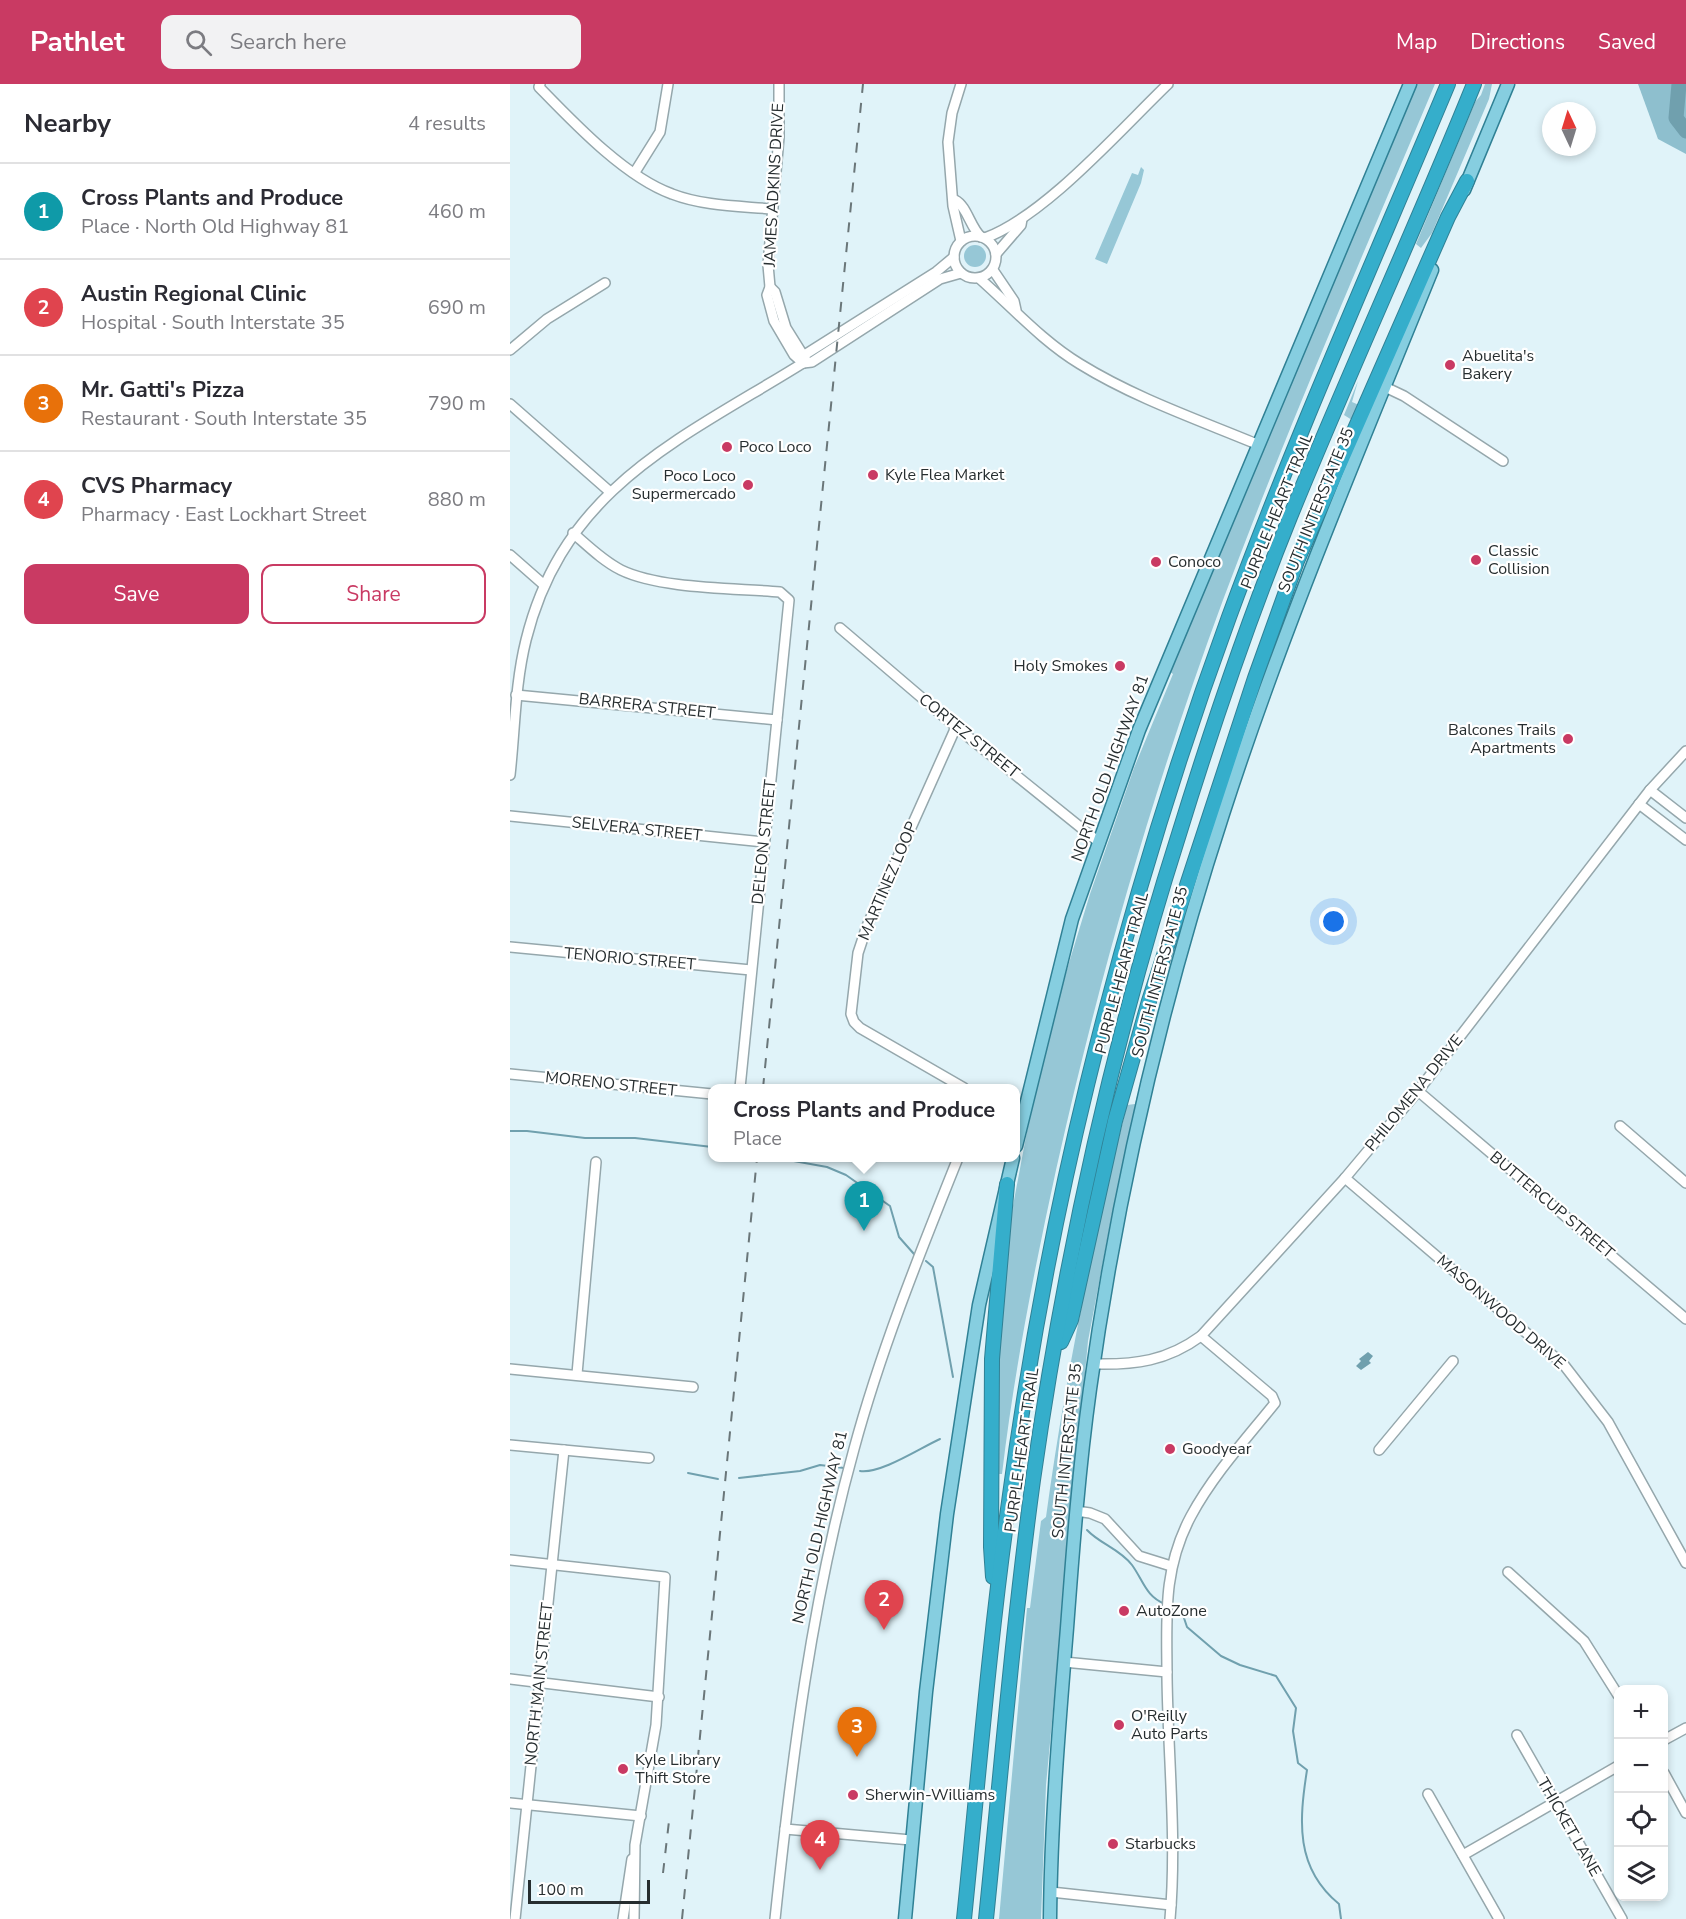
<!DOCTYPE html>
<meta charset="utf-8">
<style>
body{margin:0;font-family:"Nunito Sans",sans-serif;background:#f2f2f3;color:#2b2b33}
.controls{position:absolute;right:18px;bottom:18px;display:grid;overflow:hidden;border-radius:12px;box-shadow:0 3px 9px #0003}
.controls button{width:54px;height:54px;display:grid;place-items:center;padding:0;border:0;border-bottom:2px solid #e1e1e2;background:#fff;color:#2b2b33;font:30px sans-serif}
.compass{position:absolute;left:1032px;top:18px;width:54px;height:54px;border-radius:50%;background:#fff;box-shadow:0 3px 9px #0003;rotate:356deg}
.scale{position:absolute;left:18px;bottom:15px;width:122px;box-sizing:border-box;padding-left:6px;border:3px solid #272e30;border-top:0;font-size:16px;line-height:21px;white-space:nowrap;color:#272e30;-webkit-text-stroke:4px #fff;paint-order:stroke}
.you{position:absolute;left:824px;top:838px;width:21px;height:21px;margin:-15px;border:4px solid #fff;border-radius:50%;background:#1a73e8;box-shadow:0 0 0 9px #1a73e833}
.badge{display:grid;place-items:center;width:39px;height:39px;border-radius:50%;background:#c93a63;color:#fff;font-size:20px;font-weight:700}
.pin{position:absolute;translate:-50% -50px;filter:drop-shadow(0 2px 3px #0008)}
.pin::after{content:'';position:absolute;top:32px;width:21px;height:18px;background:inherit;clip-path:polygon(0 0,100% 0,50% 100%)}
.popup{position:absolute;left:198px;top:1000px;width:312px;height:78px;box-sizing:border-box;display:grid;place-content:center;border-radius:12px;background:#fff;filter:drop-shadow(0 2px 4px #0005);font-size:20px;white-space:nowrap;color:#7c7c81}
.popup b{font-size:22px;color:#2b2b33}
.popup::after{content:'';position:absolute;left:50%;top:100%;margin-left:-12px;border:12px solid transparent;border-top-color:#fff}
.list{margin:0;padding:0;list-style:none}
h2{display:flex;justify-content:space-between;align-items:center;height:78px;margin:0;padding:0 24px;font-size:26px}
h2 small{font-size:20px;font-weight:400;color:#7c7c81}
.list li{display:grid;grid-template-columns:39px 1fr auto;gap:18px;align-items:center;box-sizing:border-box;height:96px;padding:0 24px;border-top:2px solid #e1e1e2}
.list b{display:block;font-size:22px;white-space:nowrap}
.list p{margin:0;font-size:20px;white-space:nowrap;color:#7c7c81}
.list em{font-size:20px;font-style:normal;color:#7c7c81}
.actions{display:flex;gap:12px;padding:18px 24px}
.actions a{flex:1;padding:14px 0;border:2px solid #c93a63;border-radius:12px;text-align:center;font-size:21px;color:#c93a63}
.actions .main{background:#c93a63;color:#fff}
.icon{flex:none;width:33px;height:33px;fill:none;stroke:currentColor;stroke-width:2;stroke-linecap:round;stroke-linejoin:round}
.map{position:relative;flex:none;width:1176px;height:1835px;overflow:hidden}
header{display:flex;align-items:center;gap:36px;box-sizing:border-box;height:84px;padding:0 30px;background:#c93a63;color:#fff}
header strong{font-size:28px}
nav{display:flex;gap:33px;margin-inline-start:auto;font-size:21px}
.search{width:420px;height:54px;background:#f2f2f3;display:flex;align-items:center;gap:15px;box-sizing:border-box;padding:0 21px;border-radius:12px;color:#7c7c81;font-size:22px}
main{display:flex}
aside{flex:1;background:#fff}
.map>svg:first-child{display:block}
</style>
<header>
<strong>Pathlet</strong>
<div class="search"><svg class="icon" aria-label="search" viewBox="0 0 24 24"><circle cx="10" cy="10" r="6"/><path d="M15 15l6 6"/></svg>Search here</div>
<nav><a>Map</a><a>Directions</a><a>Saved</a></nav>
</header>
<main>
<aside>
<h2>Nearby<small>4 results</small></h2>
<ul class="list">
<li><span class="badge" style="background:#0f9aa8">1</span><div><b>Cross Plants and Produce</b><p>Place · North Old Highway 81</p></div><em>460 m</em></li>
<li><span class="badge" style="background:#e0444e">2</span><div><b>Austin Regional Clinic</b><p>Hospital · South Interstate 35</p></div><em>690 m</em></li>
<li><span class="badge" style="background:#e8710a">3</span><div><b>Mr. Gatti's Pizza</b><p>Restaurant · South Interstate 35</p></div><em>790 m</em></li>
<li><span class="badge" style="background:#e0444e">4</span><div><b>CVS Pharmacy</b><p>Pharmacy · East Lockhart Street</p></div><em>880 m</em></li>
</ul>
<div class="actions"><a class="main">Save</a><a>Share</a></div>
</aside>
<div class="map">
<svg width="1176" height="1835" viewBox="0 0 1176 1835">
<rect width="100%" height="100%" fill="#e0f3f9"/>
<g fill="#96c7d6">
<path d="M907 0H925C853 171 778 342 713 516 644 702 589 893 546 1086 524 1187 504 1288 492 1390H486L485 1287 498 1148 525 1005 548 915 580 810 624 684 663 590 660 588Z"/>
<polygon points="975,0 982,0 979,15 922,149 911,164 906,160 965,18 971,11"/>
<polygon points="631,83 634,86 631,99 597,180 585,175 622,89 628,91"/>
<circle cx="465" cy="172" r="11"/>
<polygon points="848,297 842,318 849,321 842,336 834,331"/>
<path d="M709 717 633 996 602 1130 578 1257 536 1701 531 1835H489L517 1524H520L531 1437 536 1433C555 1294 583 1157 617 1021L625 1020 679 816Z"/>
</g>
<polygon fill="#8ebfce" points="1128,0 1176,0 1176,70 1148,55"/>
<polygon fill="#70a0ae" points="858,1268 863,1272 859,1277 861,1279 851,1286 846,1282 851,1277 849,1275"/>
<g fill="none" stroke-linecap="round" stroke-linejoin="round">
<g stroke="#70a0ae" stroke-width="2">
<polyline points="0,1047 17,1047 75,1054 125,1054 202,1063"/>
<polyline points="267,1074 317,1083 336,1091 380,1122 389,1153 404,1170"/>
<polyline points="416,1177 423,1183 443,1293"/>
<path d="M350 1387C371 1390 410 1364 430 1355"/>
<polyline points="178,1389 208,1395"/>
<polyline points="229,1394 290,1387 310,1381 334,1384"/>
<path d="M577 1446C590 1460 610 1465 622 1481 633 1496 636 1513 655 1520"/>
<path d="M661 1521 672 1528 677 1543 711 1572 730 1581 766 1592 786 1624 783 1647 788 1679 797 1686C789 1737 785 1784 829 1820L831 1835"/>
</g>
<polyline stroke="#70a0ae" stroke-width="15" points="1169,0 1166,34 1176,47"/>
<defs>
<g id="minor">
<path d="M30 0 29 3C64 39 115 93 162 110 193 122 229 122 262 125"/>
<polyline points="269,0 269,53 258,181 260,203 257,211 264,237 284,271 293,279"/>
<polyline points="451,0 442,29 438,58 443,122 451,157"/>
<polyline points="125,88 150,48 158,0"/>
<path d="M445 116C457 122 460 143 471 153"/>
<circle cx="465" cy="173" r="21"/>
<path d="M475 154C535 132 610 46 658 0"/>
<polyline points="486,170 511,141 512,135"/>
<polyline points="483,186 504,217 506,226"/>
<path d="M469 194C502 223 532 257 570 280 625 314 689 336 749 361"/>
<polyline points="260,203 265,208 276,244 291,268 293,279"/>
<polyline points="0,266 37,235 95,199"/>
<polyline points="293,279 296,270 426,188 444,173"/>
<polyline points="875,303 894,312 993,377"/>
<polyline points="0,320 99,407"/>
<path d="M63 449C78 462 93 477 111 486 150 505 225 504 270 508L279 516 230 1004"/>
<polyline points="0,471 33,500"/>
<polyline points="330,544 446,643 590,759"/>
<polyline points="6,611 267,636"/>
<polyline points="446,643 357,842 348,869 341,930 344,938 350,944 454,1004"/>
<path d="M0 691C5 646 5 600 16 556 54 403 171 355 293 279L302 278 430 195 451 189"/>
<polyline points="1140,706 1176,734"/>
<polyline points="1129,720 1176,756"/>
<polyline points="0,732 254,758"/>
<polyline points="0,863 241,886"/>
<polyline points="0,990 202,1010"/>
<polyline points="908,1007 1176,1235"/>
<polyline points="1110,1042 1176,1099"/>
<polyline points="835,1094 1054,1281 1098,1338 1176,1479"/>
<path d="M584 1280C625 1281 657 1277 691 1252L835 1094 908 1007 1140 706 1176 667"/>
<polyline points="0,1285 183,1303"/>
<polyline points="67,1290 86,1078"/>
<polyline points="0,1361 139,1374"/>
<polyline points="869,1366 943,1277"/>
<polyline points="566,1427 580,1429 595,1435 629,1472 661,1482"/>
<polyline points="0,1476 155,1493 146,1641 125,1761 124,1835"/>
<polyline points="998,1488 1074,1557 1108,1611"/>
<polyline points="554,1578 657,1588"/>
<polyline points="0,1595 149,1613"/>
<polyline points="1007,1651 1112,1835"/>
<polyline points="1154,1656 1176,1644"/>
<polyline points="1154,1689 1176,1729"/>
<polyline points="918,1710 989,1835"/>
<polyline points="0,1719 131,1732"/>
<polyline points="275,1745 401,1756"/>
<polyline points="953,1771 1108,1682"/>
<polyline points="541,1808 661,1821"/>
<polyline points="5,1835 54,1366"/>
<polyline points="113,1835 122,1775"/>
<path d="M265 1835C282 1675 301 1520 344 1365 371 1265 410 1169 448 1074"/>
<path d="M660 1835C667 1755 658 1673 657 1593 657 1535 652 1486 681 1432 703 1391 736 1355 765 1319L762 1312 691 1252"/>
</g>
<g id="major">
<polyline points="954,106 998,0"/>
<polyline points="506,1062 562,835 629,646 900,0"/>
<polyline points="395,1835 416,1608 437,1430 469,1221 503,1074"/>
<path d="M540 1835C541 1738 549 1641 557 1544 563 1464 569 1384 580 1305 607 1110 652 917 713 730 773 544 849 366 922 186"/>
</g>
<g id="highway">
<polyline points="551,1258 561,1236 605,1037 639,917 745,594 787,477 938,133 957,97"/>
<polyline points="483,1493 481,1463 482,1275 497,1100"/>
<path d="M454 1835C468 1698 479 1561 498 1425 517 1282 543 1140 577 1001 616 842 663 686 719 533 785 353 864 177 938 0"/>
<path d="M476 1835C491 1689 503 1542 523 1396 554 1178 602 960 669 750 702 643 738 537 780 433 839 288 905 146 964 0"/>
</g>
</defs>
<use href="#minor" stroke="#95a7ac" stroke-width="12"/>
<use href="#major" stroke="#308195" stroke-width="15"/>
<use href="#highway" stroke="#308195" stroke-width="16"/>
<use href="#minor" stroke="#fff" stroke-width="9"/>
<use href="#major" stroke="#86cee0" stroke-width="12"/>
<use href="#highway" stroke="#35aecb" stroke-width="14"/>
<g stroke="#6a7679" stroke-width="2" stroke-dasharray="10 10" stroke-linecap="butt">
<polyline points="253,1004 353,0"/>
<polyline points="153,1789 159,1737"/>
<polyline points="172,1835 247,1074"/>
</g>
</g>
<g fill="#c93a63" stroke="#fff" stroke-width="2">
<circle cx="940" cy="281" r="6"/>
<circle cx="217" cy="363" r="6"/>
<circle cx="363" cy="391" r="6"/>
<circle cx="238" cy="401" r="6"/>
<circle cx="966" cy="476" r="6"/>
<circle cx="646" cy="478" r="6"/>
<circle cx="610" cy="582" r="6"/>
<circle cx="1058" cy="655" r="6"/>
<circle cx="660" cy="1365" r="6"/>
<circle cx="614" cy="1527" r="6"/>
<circle cx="609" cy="1641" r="6"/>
<circle cx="113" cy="1685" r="6"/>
<circle cx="343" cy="1711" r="6"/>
<circle cx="603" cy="1760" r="6"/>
</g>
<g text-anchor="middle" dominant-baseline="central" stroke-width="4.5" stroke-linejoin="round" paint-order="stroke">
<g font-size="16" fill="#272e30" stroke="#fff">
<text transform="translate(264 101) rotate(-87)">JAMES ADKINS DRIVE</text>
<text transform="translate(806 426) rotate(-68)">SOUTH INTERSTATE 35</text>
<text transform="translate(767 427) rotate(-68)">PURPLE HEART TRAIL</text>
<text transform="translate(137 622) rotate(6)">BARRERA STREET</text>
<text transform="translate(459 652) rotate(39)">CORTEZ STREET</text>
<text transform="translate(600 684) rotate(-70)">NORTH OLD HIGHWAY 81</text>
<text transform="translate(127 745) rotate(6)">SELVERA STREET</text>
<text transform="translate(254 758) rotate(-84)">DELEON STREET</text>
<text transform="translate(378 797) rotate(-67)">MARTINEZ LOOP</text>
<text transform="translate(120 875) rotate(5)">TENORIO STREET</text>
<text transform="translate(650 888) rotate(-75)">SOUTH INTERSTATE 35</text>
<text transform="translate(612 889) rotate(-75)">PURPLE HEART TRAIL</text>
<text transform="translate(101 1000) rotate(6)">MORENO STREET</text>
<text transform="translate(904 1009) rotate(-51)">PHILOMENA DRIVE</text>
<text transform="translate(1042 1121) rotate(40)">BUTTERCUP STREET</text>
<text transform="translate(991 1228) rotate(41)">MASONWOOD DRIVE</text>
<text transform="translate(512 1366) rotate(-82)">PURPLE HEART TRAIL</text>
<text transform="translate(557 1367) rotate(-84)">SOUTH INTERSTATE 35</text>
<text transform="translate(310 1443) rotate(-77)">NORTH OLD HIGHWAY 81</text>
<text transform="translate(29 1600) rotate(-84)">NORTH MAIN STREET</text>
<text transform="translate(1059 1743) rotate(60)">THICKET LANE</text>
</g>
<g font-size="16" fill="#272e30" stroke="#fff" text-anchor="start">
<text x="952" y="272">Abuelita's<tspan x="952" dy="18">Bakery</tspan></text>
<text x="229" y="363">Poco Loco</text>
<text x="375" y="391">Kyle Flea Market</text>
<text x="226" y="392" text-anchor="end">Poco Loco<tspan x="226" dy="18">Supermercado</tspan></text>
<text x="978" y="467">Classic<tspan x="978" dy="18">Collision</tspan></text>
<text x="658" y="478">Conoco</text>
<text x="598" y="582" text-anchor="end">Holy Smokes</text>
<text x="1046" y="646" text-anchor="end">Balcones Trails<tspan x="1046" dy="18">Apartments</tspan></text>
<text x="672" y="1365">Goodyear</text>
<text x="626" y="1527">AutoZone</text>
<text x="621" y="1632">O'Reilly<tspan x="621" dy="18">Auto Parts</tspan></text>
<text x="125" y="1676">Kyle Library<tspan x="125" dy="18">Thift Store</tspan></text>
<text x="355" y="1711">Sherwin-Williams</text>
<text x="615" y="1760">Starbucks</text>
</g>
</g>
</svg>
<div class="controls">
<button>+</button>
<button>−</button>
<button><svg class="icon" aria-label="locate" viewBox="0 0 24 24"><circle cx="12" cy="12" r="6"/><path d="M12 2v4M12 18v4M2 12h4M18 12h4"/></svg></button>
<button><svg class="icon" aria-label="layers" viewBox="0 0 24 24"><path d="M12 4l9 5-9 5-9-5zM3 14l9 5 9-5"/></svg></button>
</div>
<svg class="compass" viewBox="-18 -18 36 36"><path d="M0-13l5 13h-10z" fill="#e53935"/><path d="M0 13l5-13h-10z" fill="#7c7c81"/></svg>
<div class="scale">100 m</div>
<div class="you"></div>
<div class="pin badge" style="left:354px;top:1147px;background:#0f9aa8">1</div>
<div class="popup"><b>Cross Plants and Produce</b>Place</div>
<div class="pin badge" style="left:374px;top:1546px;background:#e0444e">2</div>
<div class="pin badge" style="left:347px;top:1673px;background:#e8710a">3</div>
<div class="pin badge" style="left:310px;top:1786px;background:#e0444e">4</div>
</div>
</main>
